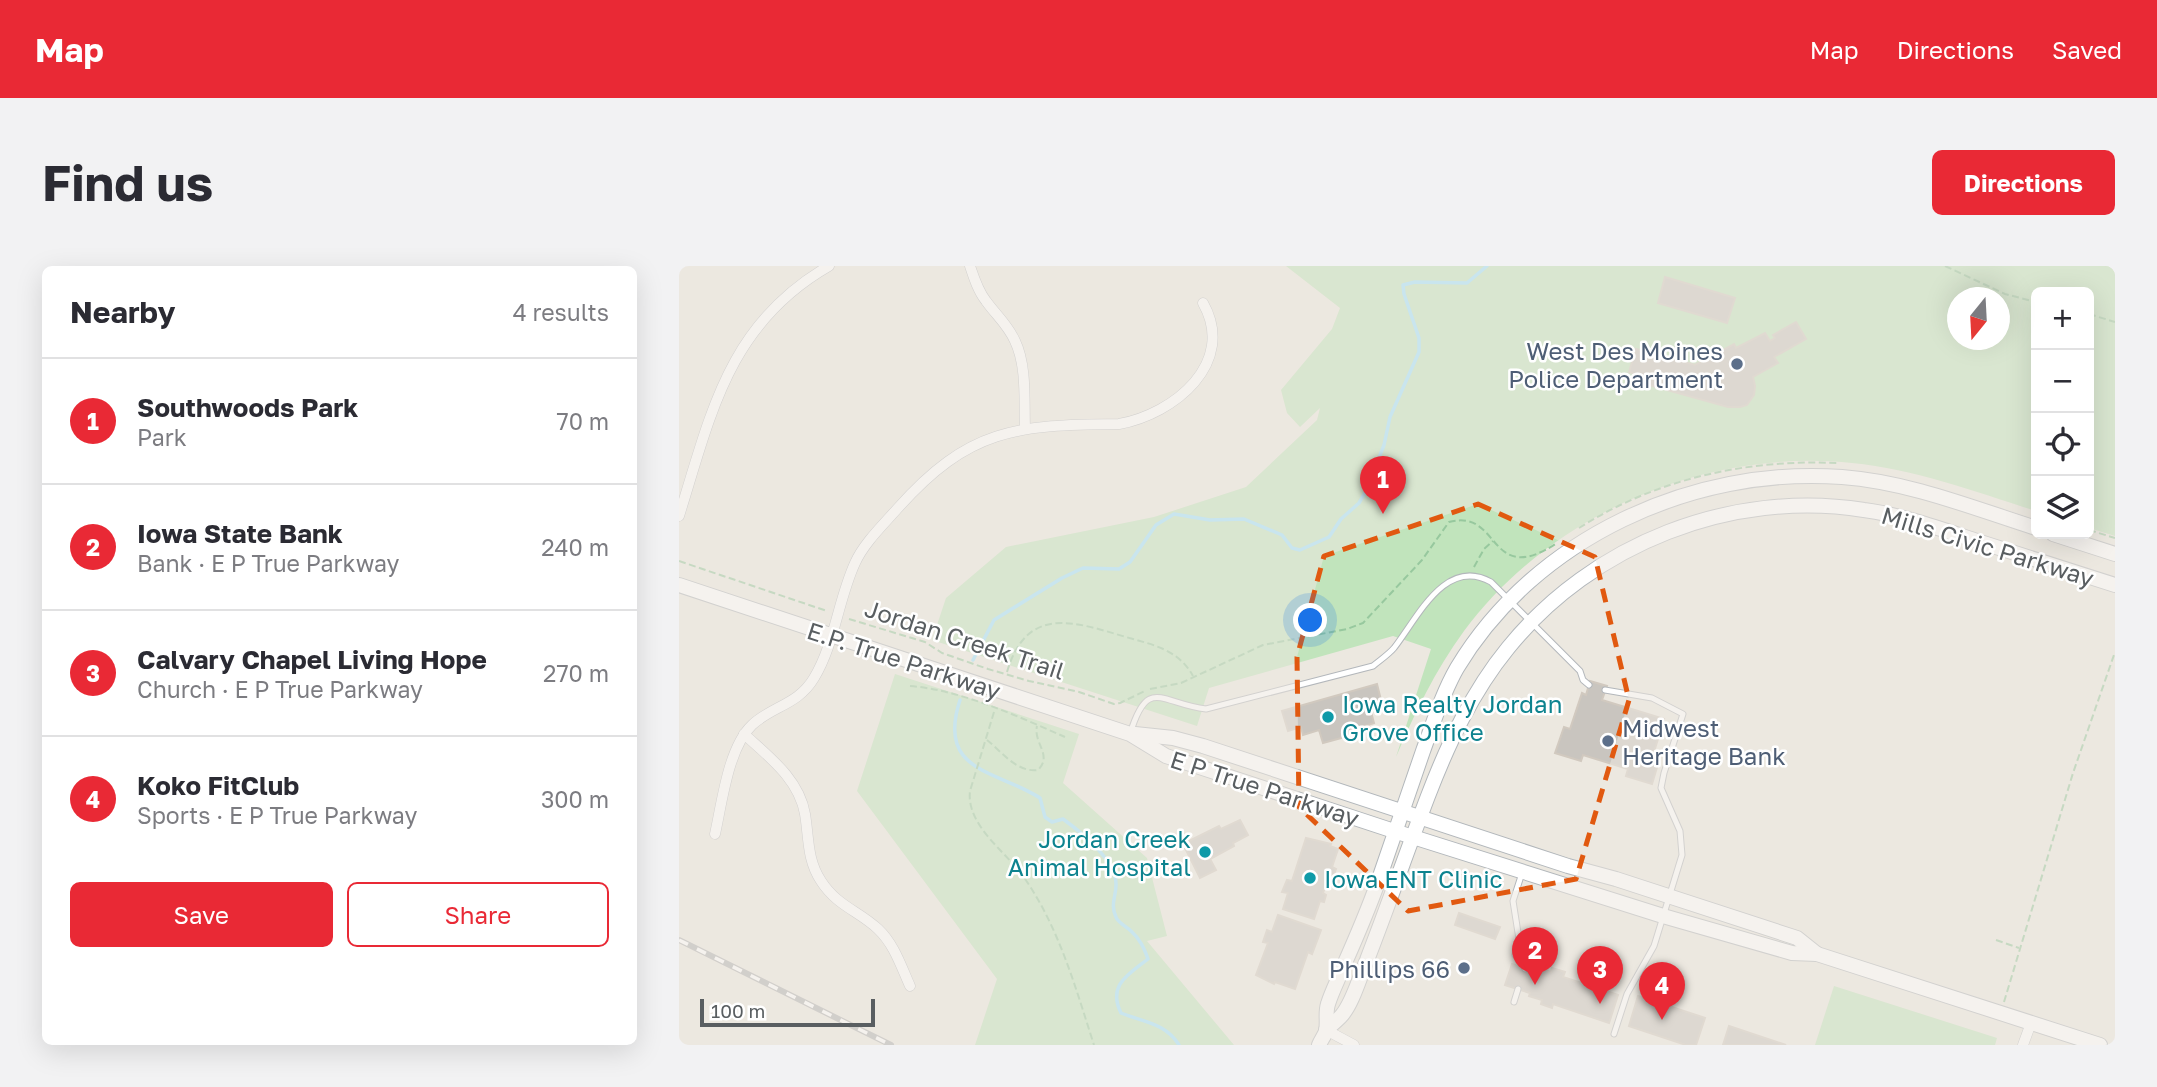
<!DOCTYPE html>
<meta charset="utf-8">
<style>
body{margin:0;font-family:"Golos Text",sans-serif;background:#f2f2f3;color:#2b2b33}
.controls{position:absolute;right:21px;top:21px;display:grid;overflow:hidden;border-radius:10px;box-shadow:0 7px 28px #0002}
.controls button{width:63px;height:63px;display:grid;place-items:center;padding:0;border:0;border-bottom:2px solid #e1e1e2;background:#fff;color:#2b2b33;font:35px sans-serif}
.compass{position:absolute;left:1268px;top:21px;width:63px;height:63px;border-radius:50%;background:#fff;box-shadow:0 7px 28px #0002;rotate:198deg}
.scale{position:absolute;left:21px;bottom:18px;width:175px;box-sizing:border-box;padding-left:7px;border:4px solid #595e61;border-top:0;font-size:19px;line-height:24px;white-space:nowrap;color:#595e61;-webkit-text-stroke:5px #fff;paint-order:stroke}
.you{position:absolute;left:632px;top:355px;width:24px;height:24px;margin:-18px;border:5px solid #fff;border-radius:50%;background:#1a73e8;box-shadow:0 0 0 10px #1a73e833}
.badge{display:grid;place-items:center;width:46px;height:46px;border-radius:50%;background:#e92935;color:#fff;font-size:23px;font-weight:700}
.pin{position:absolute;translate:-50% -58px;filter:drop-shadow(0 2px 4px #0008)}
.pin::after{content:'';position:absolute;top:37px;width:24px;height:21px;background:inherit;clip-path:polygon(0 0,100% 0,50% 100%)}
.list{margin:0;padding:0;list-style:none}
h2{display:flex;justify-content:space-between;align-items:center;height:91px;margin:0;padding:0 28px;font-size:30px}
h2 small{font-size:23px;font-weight:400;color:#7c7c81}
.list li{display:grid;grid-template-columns:46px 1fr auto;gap:21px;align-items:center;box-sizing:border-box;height:126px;padding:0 28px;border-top:2px solid #e1e1e2}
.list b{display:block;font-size:26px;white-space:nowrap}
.list p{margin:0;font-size:23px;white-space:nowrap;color:#7c7c81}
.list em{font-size:23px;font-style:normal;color:#7c7c81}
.actions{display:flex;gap:14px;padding:21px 28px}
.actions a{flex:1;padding:16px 0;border:2px solid #e92935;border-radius:10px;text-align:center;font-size:24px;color:#e92935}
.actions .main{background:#e92935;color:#fff}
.icon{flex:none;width:38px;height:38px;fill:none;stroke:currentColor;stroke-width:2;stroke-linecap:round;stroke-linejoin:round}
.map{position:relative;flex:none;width:1436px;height:779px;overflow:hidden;border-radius:10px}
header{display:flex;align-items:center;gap:42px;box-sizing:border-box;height:98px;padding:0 35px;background:#e92935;color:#fff}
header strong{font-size:33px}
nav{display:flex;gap:38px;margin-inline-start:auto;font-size:24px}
.intro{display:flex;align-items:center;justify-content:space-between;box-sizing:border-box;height:168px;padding:0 42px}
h1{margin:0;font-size:49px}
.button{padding:18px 32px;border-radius:10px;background:#e92935;color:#fff;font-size:24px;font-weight:700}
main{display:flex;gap:42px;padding:0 42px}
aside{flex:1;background:#fff;border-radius:10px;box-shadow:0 7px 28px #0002}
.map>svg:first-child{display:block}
</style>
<header>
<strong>Map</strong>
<nav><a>Map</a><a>Directions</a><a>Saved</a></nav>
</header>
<div class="intro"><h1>Find us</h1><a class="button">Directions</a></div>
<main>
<aside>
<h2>Nearby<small>4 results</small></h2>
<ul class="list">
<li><span class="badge">1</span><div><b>Southwoods Park</b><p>Park</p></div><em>70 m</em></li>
<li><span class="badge">2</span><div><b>Iowa State Bank</b><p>Bank · E P True Parkway</p></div><em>240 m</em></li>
<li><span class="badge">3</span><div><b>Calvary Chapel Living Hope</b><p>Church · E P True Parkway</p></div><em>270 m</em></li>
<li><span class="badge">4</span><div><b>Koko FitClub</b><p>Sports · E P True Parkway</p></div><em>300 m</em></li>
</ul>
<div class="actions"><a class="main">Save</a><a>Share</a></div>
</aside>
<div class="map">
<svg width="1436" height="779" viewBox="0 0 1436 779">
<rect width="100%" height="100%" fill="#ece8e0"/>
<g fill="#c1e4bc" fill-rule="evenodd">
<path d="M607 0H1436V270L1410 262V26H1357V245C1297 226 1236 203 1173 197 1028 182 872 247 785 365 756 405 736 446 717 491L752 383 714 370 530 422 518 460 253 374 267 332 327 281 475 251 567 221 638 154 641 142 621 161 608 147 602 124 653 63 661 42ZM1279 32H1321V74H1279Z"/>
<polygon points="216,408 400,468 384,517 468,592 488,670 468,675 555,779 296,779 318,713 178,525"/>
<polygon points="1155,720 1318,772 1316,779 1136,779"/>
</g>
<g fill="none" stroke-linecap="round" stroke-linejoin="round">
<g stroke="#9de2ff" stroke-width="3.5">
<polyline points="294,394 315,354 383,312 404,302 440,303 451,296 477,259 495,248 531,254 565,253 603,269 613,282 621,284 650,271 662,253 680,237 687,225 705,179 711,151 740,86 740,72 725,28 724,19 736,16 788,17 808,0"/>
<path d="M281 434C257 507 318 504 361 532L366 551 373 556 384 553C402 566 438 595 437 619 437 631 431 638 437 651 439 657 447 660 452 665 461 673 465 682 469 693 450 708 428 719 442 747 464 756 487 757 500 779"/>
</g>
</g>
<g fill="#c9c5bf" stroke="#d1c9bf" stroke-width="2">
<polygon points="986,11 1056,32 1048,57 979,37"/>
<polygon points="1117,56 1127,73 1095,91 1099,97 1074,111 1076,120 1075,129 1068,139 1061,141 1049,141 963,117 963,114 956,111 957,108 950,106 957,83 1016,99 1055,78 1057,82 1086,67 1091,75 1096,72 1094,69"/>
<polygon points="911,415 928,420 923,434 985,453 972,496 979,498 973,518 947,510 949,503 904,489 902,495 876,487 885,461 891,463 903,427 907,429"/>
<polygon points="698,418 703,438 691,442 695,457 676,463 677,468 644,477 640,464 624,469 622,461 609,465 603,445"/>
<polygon points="561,554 569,569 554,577 555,580 531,593 537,604 521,612 504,578 540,560 542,563"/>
<polygon points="627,572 652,578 651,580 659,583 653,601 657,603 654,611 650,609 644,627 647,629 645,636 641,635 635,653 604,643 609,627 603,626 608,614 613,615"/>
<polygon points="780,647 821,661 816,673 776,659"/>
<polygon points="599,649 642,664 633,688 629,686 616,723 596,716 595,718 577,709 589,677 584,676 588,664 593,666"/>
<polygon points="833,698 858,706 859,702 872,706 873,702 886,706 884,711 939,729 930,757 874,738 873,742 862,738 863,734 850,730 851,727 826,719"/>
<polygon points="959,730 1026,752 1017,779 1007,779 950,760"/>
<polygon points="1050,760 1107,779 1044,779"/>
</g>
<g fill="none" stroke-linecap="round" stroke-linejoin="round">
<defs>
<g id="service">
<polyline points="926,424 973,432 1004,448 985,507 982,522 1001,565 1003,589 975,680 948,728 935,768"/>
<path d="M451 468C469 409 482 438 527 443L694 400C701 394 709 389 715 382 738 353 766 290 812 316L901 405 904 414 910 419"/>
<polyline points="843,607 834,635 840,673 836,689 849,694 846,703"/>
<polyline points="835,736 839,723"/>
</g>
<g id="minor">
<path d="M291 0C295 12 299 25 307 35 317 49 329 59 336 75 348 100 345 135 346 162"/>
<path d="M0 250C32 148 49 58 150 0"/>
<path d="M65 468C90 491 120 513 126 548 130 572 128 594 142 615 158 640 180 645 199 663 215 678 222 700 231 720"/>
<path d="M36 568C43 537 49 482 73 459 93 440 119 439 135 412 156 377 159 334 176 297 185 277 204 259 218 243 290 162 337 159 440 158 495 148 558 97 524 37"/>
<polyline points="647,764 675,779"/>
<polyline points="1344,779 1352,757"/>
</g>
<g id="secondary">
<polyline points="1374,268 1436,288"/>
<polyline points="0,319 451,468 487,490 715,565 984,650 1113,687 1138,688 1421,779"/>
<polyline points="456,468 494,472 524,480 889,600 937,613 1118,672 1138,688"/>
<path d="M647 764C652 759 659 754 663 749 674 736 681 710 688 694 709 640 728 585 749 530 769 478 793 426 829 382 913 278 1052 223 1185 244 1223 249 1259 262 1295 274 1342 289 1389 304 1436 319"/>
<path d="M640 779C642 774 646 769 647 765 649 756 646 747 649 738 653 725 660 712 665 699 677 672 689 644 699 616 714 572 729 529 744 485 754 458 763 428 778 402 856 272 1014 200 1163 211 1230 216 1294 242 1357 262"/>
</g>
</defs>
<use href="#service" stroke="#b3b7bb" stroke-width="7"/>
<use href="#minor" stroke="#b3b7bb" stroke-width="11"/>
<use href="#secondary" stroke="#b2b7bb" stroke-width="16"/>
<g stroke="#97c89e" stroke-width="2" stroke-dasharray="7 3.5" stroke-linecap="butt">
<polyline points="1266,0 1326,28 1357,36"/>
<polyline points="1410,48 1436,56"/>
<path d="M900 262C977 213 1067 193 1158 197"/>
<polyline points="1410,264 1436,272"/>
<polyline points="0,295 148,345"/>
<polyline points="795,301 805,283 814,275"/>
<polyline points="170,353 246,376 263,387 309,403 350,415 400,426 435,438 441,437 466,425"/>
<path d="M328 406C348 338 396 356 447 371 474 379 499 383 514 410"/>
<path d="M231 420C282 424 338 450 386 471"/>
<path d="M471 423 502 417 584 379 668 363 684 357 743 294 770 256C823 242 808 323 878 277"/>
<path d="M315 446 291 525C287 559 326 585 344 610 380 661 396 720 415 779"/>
<path d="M308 474C322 485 338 507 359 504 374 489 354 477 358 460"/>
<polyline points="1317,674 1340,682"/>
<polyline points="1325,736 1394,507 1436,386"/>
</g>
<use href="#service" stroke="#fff" stroke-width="5"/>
<use href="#minor" stroke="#fff" stroke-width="10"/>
<use href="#secondary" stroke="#fff" stroke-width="14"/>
<defs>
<polyline id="rail" points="0,674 212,779"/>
</defs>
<use href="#rail" stroke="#b0b1b1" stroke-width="6"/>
<use href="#rail" stroke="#fff" stroke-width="3.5" stroke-dasharray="10" stroke-linecap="butt"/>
</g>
<path d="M0 0H1436V779H0ZM799 238 916 291 950 434 897 613 729 645 620 541 618 391 645 290Z" fill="#ece8e0" fill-opacity=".55" fill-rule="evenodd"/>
<path fill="none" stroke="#e15910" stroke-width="5" stroke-dasharray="14 9" stroke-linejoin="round" d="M799 238 916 291 950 434 897 613 729 645 620 541 618 391 645 290Z"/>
<g fill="#5c6f8a" stroke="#fff" stroke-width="2.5">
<circle cx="1058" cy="98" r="7"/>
<circle cx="929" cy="475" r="7"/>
<circle cx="785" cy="702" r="7"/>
</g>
<g fill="#0f9aa8" stroke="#fff" stroke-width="2.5">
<circle cx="649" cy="451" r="7"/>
<circle cx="526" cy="586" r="7"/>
<circle cx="631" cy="612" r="7"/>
</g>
<g text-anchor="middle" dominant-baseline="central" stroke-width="5" stroke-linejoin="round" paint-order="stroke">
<g font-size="24" fill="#4e5e75" stroke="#fff" text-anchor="end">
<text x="1044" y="84">West Des Moines<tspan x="1044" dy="28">Police Department</tspan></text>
<text x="943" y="461" text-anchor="start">Midwest<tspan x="943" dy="28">Heritage Bank</tspan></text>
<text x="771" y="702">Phillips 66</text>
</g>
<g font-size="24" fill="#595e61" stroke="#fff">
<text transform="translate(1309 280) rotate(17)">Mills Civic Parkway</text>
<text transform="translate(286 373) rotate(18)">Jordan Creek Trail</text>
<text transform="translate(225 394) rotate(18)">E.P. True Parkway</text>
<text transform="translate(586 522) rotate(18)">E P True Parkway</text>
</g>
<g font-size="24" fill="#0d838f" stroke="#fff" text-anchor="start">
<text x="663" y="437">Iowa Realty Jordan<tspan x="663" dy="28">Grove Office</tspan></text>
<text x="512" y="572" text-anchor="end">Jordan Creek<tspan x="512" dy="28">Animal Hospital</tspan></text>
<text x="645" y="612">Iowa ENT Clinic</text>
</g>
</g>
</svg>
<div class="controls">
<button>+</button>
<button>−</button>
<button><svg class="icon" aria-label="locate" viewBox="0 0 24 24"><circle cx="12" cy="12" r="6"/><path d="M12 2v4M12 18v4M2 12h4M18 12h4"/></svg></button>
<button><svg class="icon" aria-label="layers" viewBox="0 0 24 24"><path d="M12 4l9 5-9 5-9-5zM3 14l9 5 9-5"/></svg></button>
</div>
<svg class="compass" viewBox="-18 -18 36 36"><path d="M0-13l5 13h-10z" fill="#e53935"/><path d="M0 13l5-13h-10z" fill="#7c7c81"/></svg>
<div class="scale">100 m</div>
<div class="you"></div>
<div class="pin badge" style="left:704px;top:248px">1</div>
<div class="pin badge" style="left:856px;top:719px">2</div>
<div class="pin badge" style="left:921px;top:738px">3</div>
<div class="pin badge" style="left:983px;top:754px">4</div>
</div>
</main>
